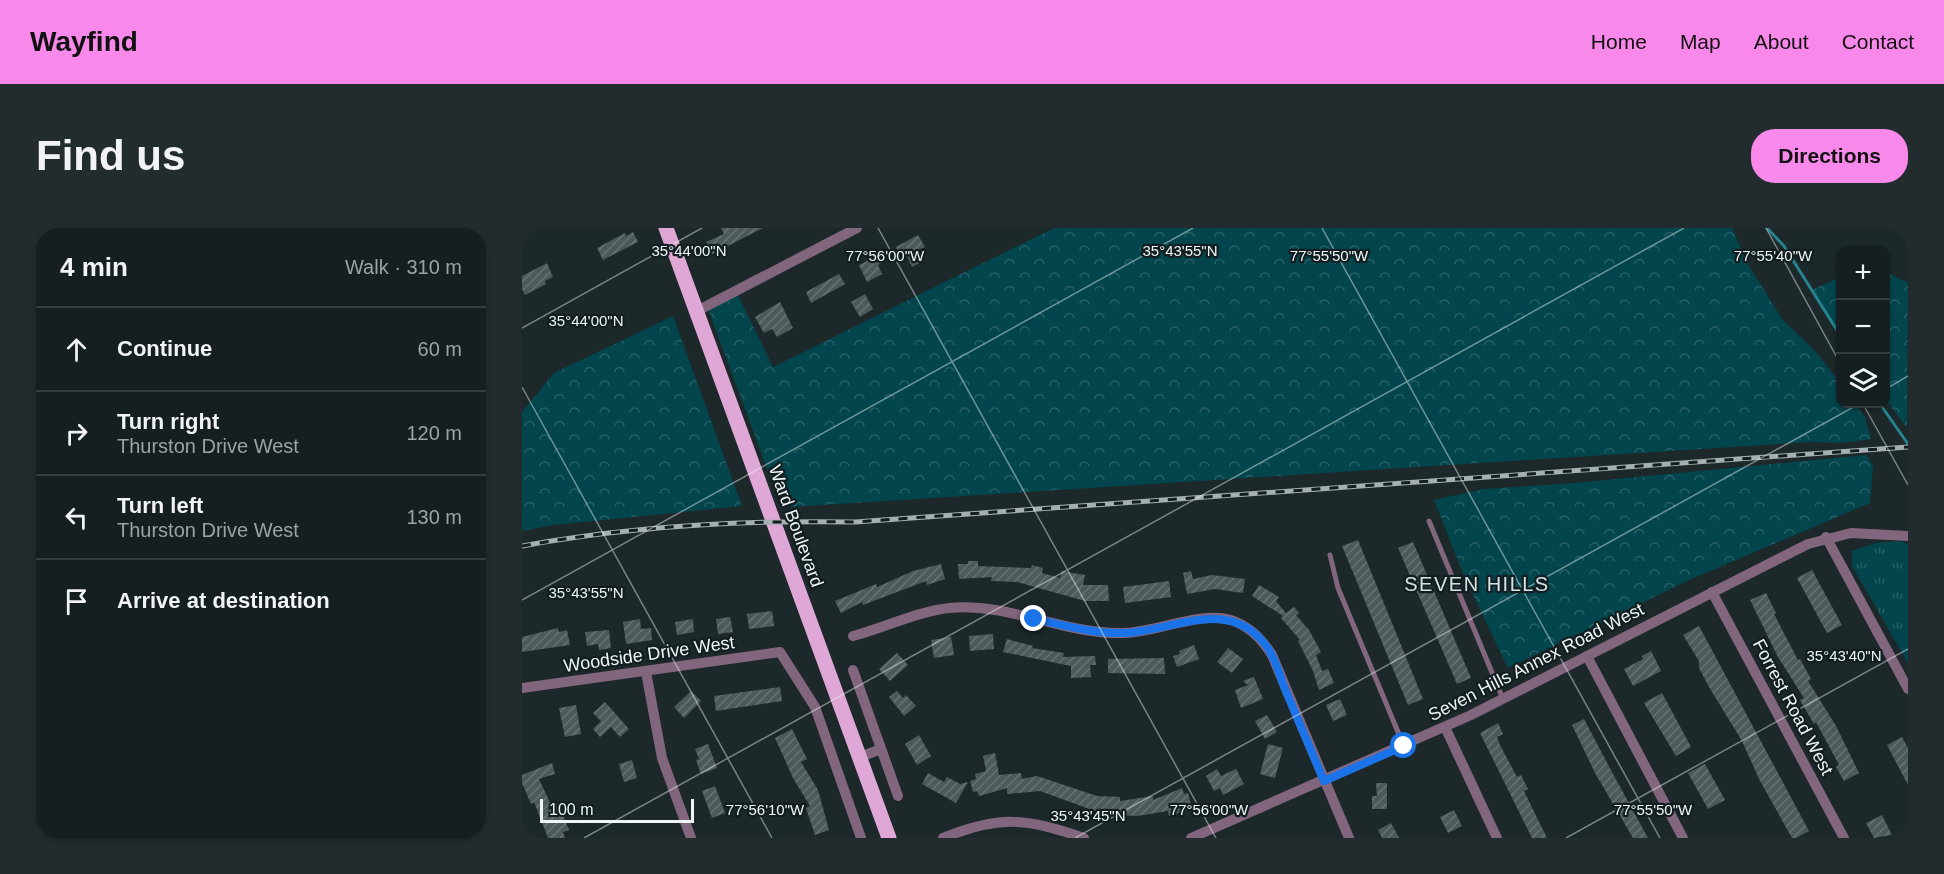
<!DOCTYPE html>
<meta charset="utf-8">
<style>
body{margin:0;font-family:Arial,sans-serif;background:#222b2d;color:#f1f3f6}
.controls{position:absolute;right:18px;top:18px;display:grid;overflow:hidden;border-radius:12px;box-shadow:0 2px 4px #0004}
.controls button{width:54px;height:54px;display:grid;place-items:center;padding:0;border:0;border-bottom:2px solid #343c3e;background:#151e20;color:#f1f3f6;font:30px sans-serif}
.scale{position:absolute;left:18px;bottom:15px;width:154px;box-sizing:border-box;padding-left:6px;border:3px solid #eef5f7;border-top:0;font-size:16px;line-height:21px;white-space:nowrap;color:#eef5f7;-webkit-text-stroke:4px #131e20;paint-order:stroke}
.stop{position:absolute;width:18px;height:18px;margin:-14px;border:4px solid #1a73e8;border-radius:50%;background:#fff}
.stop.end{background:#1a73e8;border-color:#fff;box-shadow:0 2px 6px #0008}
.list{margin:0;padding:0;list-style:none}
h2{display:flex;justify-content:space-between;align-items:center;height:78px;margin:0;padding:0 24px;font-size:26px}
h2 small{font-size:20px;font-weight:400;color:#9da2a5}
.list li{display:grid;grid-template-columns:39px 1fr auto;gap:18px;align-items:center;box-sizing:border-box;height:84px;padding:0 24px;border-top:2px solid #343c3e}
.list b{display:block;font-size:22px;white-space:nowrap}
.list p{margin:0;font-size:20px;white-space:nowrap;color:#9da2a5}
.list em{font-size:20px;font-style:normal;color:#9da2a5}
.icon{flex:none;width:33px;height:33px;fill:none;stroke:currentColor;stroke-width:2;stroke-linecap:round;stroke-linejoin:round}
.map{position:relative;flex:none;width:1386px;height:610px;overflow:hidden;border-radius:24px}
header{display:flex;align-items:center;gap:36px;box-sizing:border-box;height:84px;padding:0 30px;background:#f888ea;color:#111}
header strong{font-size:28px}
nav{display:flex;gap:33px;margin-inline-start:auto;font-size:21px}
.intro{display:flex;align-items:center;justify-content:space-between;box-sizing:border-box;height:144px;padding:0 36px}
h1{margin:0;font-size:42px}
.button{padding:15px 27px;border-radius:24px;background:#f888ea;color:#111;font-size:21px;font-weight:700}
main{display:flex;gap:36px;padding:0 36px}
aside{flex:1;background:#151e20;border-radius:24px;box-shadow:0 2px 4px #0004}
.map>svg:first-child{display:block}
</style>
<header>
<strong>Wayfind</strong>
<nav><a>Home</a><a>Map</a><a>About</a><a>Contact</a></nav>
</header>
<div class="intro"><h1>Find us</h1><a class="button">Directions</a></div>
<main>
<aside>
<h2>4 min<small>Walk · 310 m</small></h2>
<ul class="list">
<li><svg class="icon" aria-label="ahead" viewBox="0 0 24 24"><path d="M12 20V5M6 11l6-6 6 6"/></svg><div><b>Continue</b></div><em>60 m</em></li>
<li><svg class="icon" aria-label="right" viewBox="0 0 24 24"><path d="M7 20v-9h11M14 6l5 5-5 5"/></svg><div><b>Turn right</b><p>Thurston Drive West</p></div><em>120 m</em></li>
<li><svg class="icon" aria-label="left" viewBox="0 0 24 24"><path d="M17 20v-9H6M10 6l-5 5 5 5"/></svg><div><b>Turn left</b><p>Thurston Drive West</p></div><em>130 m</em></li>
<li><svg class="icon" aria-label="arrive" viewBox="0 0 24 24"><path d="M6 21V4h12l-3 4 3 4H6"/></svg><div><b>Arrive at destination</b></div></li>
</ul>
</aside>
<div class="map">
<svg width="1386" height="610" viewBox="0 0 1386 610">
<defs>
<pattern id="grass-tufts" width="24" height="20" patternUnits="userSpaceOnUse" patternTransform="scale(1.5)"><rect width="24" height="20" fill="#02454d"/><path d="M3 7l-1-3M5 7V3M7 7l1-3M15 17l-1-3M17 17v-4M19 17l1-3" fill="none" stroke="#276067"/></pattern>
<pattern id="forest-crowns" width="20" height="18" patternUnits="userSpaceOnUse" patternTransform="scale(1.5)"><rect width="20" height="18" fill="#02454d"/><path d="M2 6a3 3 0 1 1 6 0M12 15a3 3 0 1 1 6 0" fill="none" stroke="#276067"/></pattern>
<pattern id="building-hatch" width="6" height="6" patternUnits="userSpaceOnUse" patternTransform="scale(1.5)"><rect width="6" height="6" fill="#4d5a5c"/><path d="M-1 1l2-2M0 6l6-6M5 7l2-2" fill="none" stroke="#677274"/></pattern>
</defs>
<rect width="100%" height="100%" fill="#1c282a"/>
<polygon fill="url(#grass-tufts)" points="1379,313 1386,316 1386,435 1330,338 1330,323 1354,315"/>
<g fill="url(#forest-crowns)">
<polygon points="532,0 1210,0 1224,33 1260,91 1295,125 1318,155 1318,176 1333,176 1343,189 1349,211 1318,215 1288,214 269,279 247,246 185,78 214,63 251,139"/>
<polygon points="1364,44 1386,55 1385,200 1364,172"/>
<polygon points="1318,49 1318,109 1290,62"/>
<polygon points="151,88 220,278 32,297 0,303 0,184 32,145"/>
<polygon points="1344,227 1351,238 1348,275 1167,352 986,440 942,348 912,272 961,261 1052,255"/>
</g>
<g fill="none" stroke-linecap="round" stroke-linejoin="round">
<g stroke="#25828e" stroke-width="3">
<polyline points="1245,0 1262,18 1318,107"/>
<polyline points="1358,176 1386,216"/>
</g>
</g>
<g fill="url(#building-hatch)">
<polygon points="199,0 241,0 190,26 184,14 202,6"/>
<polygon points="111,4 116,14 81,32 75,20 103,5 104,8"/>
<polygon points="396,7 403,19 396,22 401,33 390,39 385,28 379,31 374,19"/>
<polygon points="357,27 361,34 356,37 360,46 345,54 337,37"/>
<polygon points="25,35 31,49 23,53 24,56 3,67 0,61 0,48"/>
<polygon points="317,46 323,56 289,75 284,64"/>
<polygon points="343,66 351,81 338,89 329,74"/>
<polygon points="258,74 271,100 255,109 250,101 242,105 233,89"/>
<polygon points="836,312 901,471 886,477 820,318"/>
<polygon points="891,314 949,450 935,456 876,320"/>
<polygon points="446,333 456,333 456,338 509,340 510,337 521,340 520,345 538,350 540,343 563,347 561,357 586,357 587,373 563,373 495,354 469,353 470,349 437,351 436,336 446,336"/>
<polygon points="419,336 423,351 405,357 404,353 341,377 340,374 319,385 313,373 354,356 355,359 391,343"/>
<polygon points="1290,342 1320,397 1305,405 1275,350"/>
<polygon points="669,343 671,351 690,347 723,351 721,365 693,361 665,366 661,345"/>
<polygon points="647,353 649,369 603,375 601,359"/>
<polygon points="737,357 757,369 754,373 764,385 772,379 777,385 774,387 787,402 799,424 794,427 800,443 806,441 812,455 797,462 791,443 776,413 778,412 759,390 761,388 730,368"/>
<polygon points="1244,365 1254,385 1252,386 1276,432 1278,431 1289,451 1286,453 1314,498 1337,545 1322,553 1314,539 1317,537 1294,494 1292,496 1278,472 1282,470 1256,429 1228,372"/>
<polygon points="250,383 252,398 227,401 225,386"/>
<polygon points="208,389 211,404 196,406 194,391"/>
<polygon points="118,391 119,401 129,400 130,412 104,416 101,394"/>
<polygon points="171,391 172,404 155,407 153,394"/>
<polygon points="1177,398 1287,603 1274,610 1270,610 1237,551 1220,513 1187,459 1177,440 1177,433 1161,407"/>
<polygon points="36,400 37,404 45,402 48,417 0,424 0,409"/>
<polygon points="87,402 89,420 77,422 76,416 65,418 63,404"/>
<polygon points="471,406 472,421 448,423 447,408"/>
<polygon points="429,409 432,427 412,430 409,412"/>
<polygon points="485,411 511,418 510,420 542,425 541,429 573,428 574,437 568,437 569,449 549,450 549,438 481,424"/>
<polygon points="672,417 677,431 655,439 651,428 658,426 657,423"/>
<polygon points="706,420 721,431 710,445 695,434"/>
<polygon points="1129,423 1139,443 1111,458 1102,441 1121,431 1120,428"/>
<polygon points="375,425 386,437 368,453 357,441"/>
<polygon points="642,430 643,446 586,445 586,431"/>
<polygon points="732,449 741,471 719,480 713,462 726,457 721,453"/>
<polygon points="258,459 260,473 194,483 192,468"/>
<polygon points="169,463 179,473 162,490 152,479"/>
<polygon points="375,463 381,470 384,467 394,478 382,488 367,469"/>
<polygon points="1140,465 1169,519 1154,528 1122,475"/>
<polygon points="818,471 825,487 811,493 804,477"/>
<polygon points="83,474 107,501 98,509 89,499 78,509 71,501 79,493 71,485"/>
<polygon points="54,477 59,506 43,509 37,480"/>
<polygon points="745,487 755,504 743,511 733,493"/>
<polygon points="1062,491 1091,546 1126,610 1111,610 1073,545 1050,497"/>
<polygon points="976,495 981,506 975,509 978,517 995,549 999,547 1006,561 1002,563 1025,610 1010,610 958,505"/>
<polygon points="270,501 285,531 279,534 296,562 307,602 293,607 284,580 288,578 271,550 253,510"/>
<polygon points="397,507 409,528 395,537 383,516"/>
<polygon points="1380,509 1386,520 1386,557 1365,517"/>
<polygon points="186,516 195,540 179,546 174,532 177,531 173,521"/>
<polygon points="746,516 761,520 753,550 738,546"/>
<polygon points="473,525 477,547 499,545 500,551 515,548 575,568 598,569 598,573 631,568 631,572 660,560 662,566 666,565 670,581 647,588 646,583 615,588 581,586 518,563 485,566 485,560 457,568 455,563 451,564 448,553 454,551 453,546 464,543 461,528"/>
<polygon points="110,532 115,550 102,554 97,536"/>
<polygon points="30,535 33,546 17,551 30,579 37,577 47,602 41,604 43,610 26,610 12,574 9,576 0,555 0,547"/>
<polygon points="1183,536 1203,572 1186,581 1166,545"/>
<polygon points="695,541 699,548 714,541 722,556 701,567 698,560 692,563 684,548"/>
<polygon points="406,545 422,554 425,549 438,556 446,554 434,575 400,556"/>
<polygon points="854,555 865,555 865,581 850,581 850,568 855,568"/>
<polygon points="193,558 203,585 190,590 180,563"/>
<polygon points="932,582 940,598 926,605 918,589"/>
<polygon points="1360,587 1370,607 1352,610 1344,595"/>
<polygon points="869,595 877,610 860,610 856,602"/>
</g>
<g fill="none" stroke-linecap="round" stroke-linejoin="round">
<g stroke="#82667d" stroke-width="5">
<polyline points="907,293 981,471"/>
<polyline points="808,327 816,360 881,516"/>
</g>
<g stroke="#82667d" stroke-width="10">
<polyline points="175,83 335,0"/>
<polyline points="1304,309 1386,461"/>
<polyline points="1190,364 1322,610"/>
<path d="M331 408C361 400 397 383 427 380 487 374 542 407 602 405 635 404 678 383 709 392 727 398 740 411 750 427L827 610"/>
<polyline points="1065,428 1161,610"/>
<polyline points="331,442 376,568"/>
<polyline points="124,444 140,530 169,610"/>
<polyline points="0,460 258,424 293,479 339,610"/>
<polyline points="923,499 975,610"/>
<polyline points="338,529 359,521"/>
<path d="M421 610C478 587 504 590 562 610"/>
<polyline points="669,610 949,487 1286,316 1329,305 1386,308"/>
</g>
<polyline stroke="#dfa7d6" stroke-width="15" points="144,0 367,610"/>
<defs>
<path id="rail" d="M0 318C110 298 222 292 333 294L1386 219"/>
</defs>
<use href="#rail" stroke="#a6afb1" stroke-width="5"/>
<use href="#rail" stroke="#131e20" stroke-width="3" stroke-dasharray="9" stroke-linecap="butt"/>
</g>
<g fill="none" stroke-linecap="round" stroke-linejoin="round">
<path stroke="#1a73e8" stroke-width="8" d="M512 391C542 397 571 406 602 405 650 403 705 369 742 415 753 428 757 446 763 461 776 491 789 522 802 553L882 518"/>
</g>
<path fill="none" stroke="#eef5f7" stroke-width="1.5" stroke-opacity="0.45" d="M356 0 694 610M800 0 1138 610M1244 0 1318 135M0 100 180 0M0 159 250 610M1364 161 1386 148M1341 176 1386 257M0 372 671 0M62 610 1162 0M553 610 1337 176M1044 610 1386 421"/>
<g text-anchor="middle" dominant-baseline="central" stroke-width="4.5" stroke-linejoin="round" paint-order="stroke">
<g font-size="18" fill="#eef5f7" stroke="#131e20">
<text transform="translate(274 298) rotate(70)">Ward Boulevard</text>
<text transform="translate(127 426) rotate(-8)">Woodside Drive West</text>
<text transform="translate(1014 434) rotate(-27)">Seven Hills Annex Road West</text>
<text transform="translate(1271 479) rotate(62)">Forrest Road West</text>
</g>
<g font-size="20" letter-spacing="1.5" fill="#d3e2e5" stroke="#131e20">
<text x="955" y="356">SEVEN HILLS</text>
</g>
</g>
<g font-size="15" text-anchor="middle" fill="#eef5f7" stroke="#131e20" stroke-width="4.5" stroke-linejoin="round" paint-order="stroke">
<text x="658" y="28">35°43'55"N</text>
<text x="167" y="28">35°44'00"N</text>
<text x="363" y="33">77°56'00"W</text>
<text x="807" y="33">77°55'50"W</text>
<text x="1251" y="33">77°55'40"W</text>
<text x="64" y="98">35°44'00"N</text>
<text x="64" y="370">35°43'55"N</text>
<text x="1322" y="433">35°43'40"N</text>
<text x="243" y="587">77°56'10"W</text>
<text x="687" y="587">77°56'00"W</text>
<text x="1131" y="587">77°55'50"W</text>
<text x="566" y="593">35°43'45"N</text>
</g>
</svg>
<div class="controls">
<button>+</button>
<button>−</button>
<button><svg class="icon" aria-label="layers" viewBox="0 0 24 24"><path d="M12 4l9 5-9 5-9-5zM3 14l9 5 9-5"/></svg></button>
</div>
<div class="scale">100 m</div>
<div class="stop" style="left:882px;top:518px"></div>
<div class="stop end" style="left:512px;top:391px"></div>
</div>
</main>
